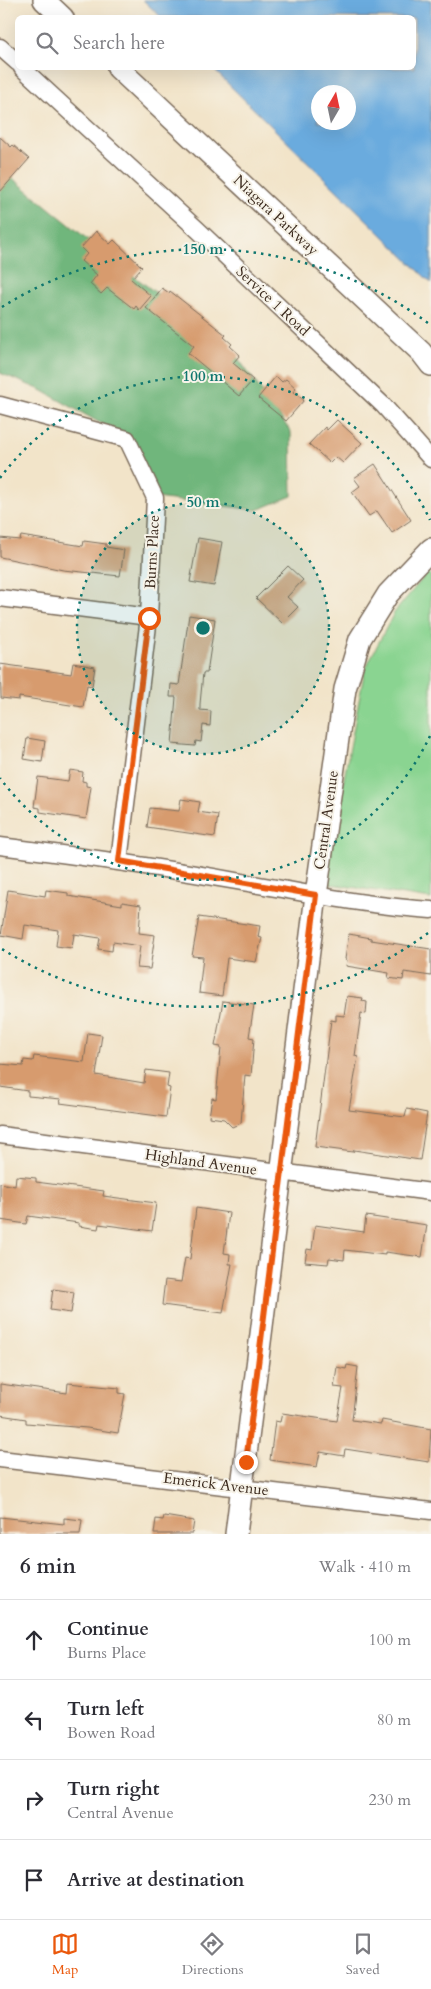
<!DOCTYPE html>
<meta charset="utf-8">
<style>
body{margin:0;font-family:Cardo,serif;background:#f2f2f3;color:#2b2b33}
.compass{position:absolute;left:311px;top:85px;width:45px;height:45px;border-radius:50%;background:#fff;box-shadow:0 5px 20px #0002;rotate:9deg}
.stop{position:absolute;width:15px;height:15px;margin:-11px;border:4px solid #ea580c;border-radius:50%;background:#fff}
.stop.end{background:#ea580c;border-color:#fff;box-shadow:0 1px 5px #0008}
.list{margin:0;padding:0;list-style:none}
h2{display:flex;justify-content:space-between;align-items:center;height:65px;margin:0;padding:0 20px;font-size:21px}
h2 small{font-size:16px;font-weight:400;color:#7c7c81}
.list li{display:grid;grid-template-columns:32px 1fr auto;gap:15px;align-items:center;box-sizing:border-box;height:80px;padding:0 20px;border-top:1px solid #e1e1e2}
.list b{display:block;font-size:19px;white-space:nowrap}
.list p{margin:0;font-size:16px;white-space:nowrap;color:#7c7c81}
.list em{font-size:16px;font-style:normal;color:#7c7c81}
.icon{flex:none;width:28px;height:28px;fill:none;stroke:currentColor;stroke-width:2;stroke-linecap:round;stroke-linejoin:round}
.map{position:relative;flex:none;width:431px;height:1534px;overflow:hidden}
.search{position:absolute;background:#fff;box-shadow:0 5px 20px #0002;left:15px;right:15px;top:15px;height:55px;display:flex;align-items:center;gap:12px;box-sizing:border-box;padding:0 18px;border-radius:8px;color:#7c7c81;font-size:19px}
.sheet{height:385px;background:#fff}
nav{display:flex;justify-content:space-around;align-items:center;box-sizing:border-box;height:70px;border-top:1px solid #e1e1e2;background:#fff;font-size:14px;color:#7c7c81}
nav a{display:grid;justify-items:center;gap:2px}
nav .on{color:#ea580c}
.map>svg:first-child{display:block}
</style>
<div class="map">
<svg width="431" height="1534" viewBox="0 0 431 1534">
<rect width="100%" height="100%" fill="#f7f3e8"/>
<filter id="ink" filterUnits="userSpaceOnUse"><feTurbulence type="fractalNoise" baseFrequency=".02" numOctaves="2"/><feDisplacementMap in="SourceGraphic" scale="10" xChannelSelector="R" yChannelSelector="G"/><feConvolveMatrix kernelMatrix="1 2 1 2 8 2 1 2 1" color-interpolation-filters="sRGB"/></filter>
<filter id="wash" filterUnits="userSpaceOnUse"><feTurbulence type="fractalNoise" baseFrequency=".0096" numOctaves="4" result="noise"/><feDisplacementMap in="SourceGraphic" scale="20" xChannelSelector="R" yChannelSelector="G"/><feGaussianBlur stdDeviation="1.12" result="paint"/><feColorMatrix in="noise" values="0 0 0 0 0 0 0 0 0 0 0 0 0 0 0 0 0 1.4 0 .05"/><feComposite in="paint" operator="in"/></filter>
<g filter="url(#wash)">
<rect width="100%" height="100%" fill="#f2e4c9"/>
<polygon fill="#8ad491" stroke="#627f58" points="428,572 431,575 431,899 324,883 365,669 394,613"/>
<polygon fill="#6fb67b" stroke="#55704c" points="0,168 123,268 232,350 291,432 292,496 257,510 155,498 127,438 41,390 0,373"/>
<path fill="#6aabde" stroke="#526a7e" fill-rule="evenodd" d="M143 0H431V283L212 68H414V18L161 17ZM318 92H348V122H318Z"/>
<g id="blocks">
<g fill="#d79b6e">
<polygon points="0,137 11,147 13,145 29,159 0,192"/>
<polygon points="96,231 110,244 114,240 142,267 131,279 151,296 139,310 136,306 134,309 107,288 101,294 90,284 97,275 81,261 87,254 81,248"/>
<polygon points="162,288 169,293 170,291 226,335 224,337 232,344 230,346 240,355 233,363 253,380 239,396 188,353 194,346 146,308"/>
<polygon points="276,376 282,382 286,379 296,388 293,392 304,400 286,421 258,398"/>
<polygon points="337,420 362,443 343,463 336,457 330,463 309,444 325,427 327,430"/>
<polygon points="375,464 411,520 392,533 377,511 369,516 352,492 360,486 354,478"/>
<polygon points="21,536 83,546 84,541 106,544 106,547 124,550 120,576 63,570 0,557 0,538 20,540"/>
<polygon points="198,538 222,542 214,586 190,582"/>
<polygon points="288,566 303,580 287,597 298,607 282,623 256,598"/>
<polygon points="189,615 215,619 207,673 203,673 200,704 200,710 211,711 210,726 203,725 201,742 196,741 195,746 172,744 176,697 170,697 171,684 179,685"/>
<polygon points="73,663 95,667 92,686 87,685 83,707 19,697 19,700 1,698 0,664 71,674"/>
<polygon points="27,738 45,741 42,762 24,759"/>
<polygon points="70,770 83,772 82,781 86,782 86,786 91,787 86,819 40,812 40,808 34,807 38,777 68,781"/>
<polygon points="181,799 200,802 198,812 218,815 215,837 147,827 150,808 179,811"/>
<polygon points="8,890 45,896 46,890 68,893 68,896 122,905 122,902 141,905 139,933 155,935 150,969 137,968 140,946 113,942 112,951 98,949 100,938 74,934 72,948 56,946 58,930 25,925 23,939 1,935"/>
<polygon points="199,917 260,926 258,937 262,938 256,962 227,958 222,996 199,993 203,957 192,956"/>
<polygon points="349,934 371,938 371,940 431,949 431,976 404,972 403,980 388,978 389,973 346,966 347,960 345,959"/>
<polygon points="347,996 363,998 362,1001 367,1002 366,1014 361,1013 355,1056 358,1057 349,1110 405,1117 407,1109 427,1113 420,1160 354,1150 353,1152 315,1147 331,1020 336,1021 336,1015 344,1016"/>
<polygon points="223,1001 254,1005 249,1037 254,1038 251,1076 245,1075 241,1123 232,1127 224,1119 209,1117 212,1098 216,1099 221,1047 215,1046"/>
<polygon points="88,1033 102,1035 96,1075 144,1083 146,1070 169,1073 167,1087 170,1088 166,1117 60,1103 61,1099 28,1096 28,1091 0,1087 0,1064 23,1066 24,1060 33,1061 34,1056 84,1062"/>
<polygon points="16,1176 36,1178 36,1182 104,1191 103,1196 156,1203 152,1231 99,1224 98,1229 79,1226 79,1223 28,1216 26,1224 0,1220 0,1183 15,1186"/>
<polygon points="196,1208 229,1213 224,1253 230,1254 229,1264 232,1264 223,1313 162,1305 165,1280 181,1282 185,1258 190,1259"/>
<polygon points="366,1216 427,1225 422,1257 385,1252 385,1255 345,1250 344,1260 329,1258 328,1264 305,1262 307,1249 312,1250 315,1225 364,1232"/>
<polygon points="53,1289 74,1292 71,1313 50,1310"/>
<polygon points="347,1365 358,1367 352,1420 381,1424 382,1420 431,1429 429,1462 345,1449 344,1456 320,1452 317,1467 270,1460 275,1421 280,1422 282,1413 337,1421 343,1388 334,1387 337,1367 346,1369"/>
<polygon points="68,1383 119,1388 119,1393 125,1394 118,1433 87,1428 26,1423 26,1419 0,1415 0,1384 67,1393"/>
<polygon points="164,1516 194,1521 192,1534 154,1534 156,1519 163,1520"/>
<polygon points="0,1517 64,1524 64,1518 82,1520 80,1534 0,1534"/>
</g>
</g>
</g>
<g filter="url(#ink)">
<use href="#blocks" fill-opacity="0" stroke="#7b6b5a" stroke-width="1"/>
<g fill="none" stroke-linecap="round" stroke-linejoin="round">
<defs>
<g id="minor">
<polyline points="0,47 18,63"/>
<polyline points="22,68 198,230 383,405 431,459"/>
<polyline points="0,405 127,439 155,498 149,617 119,861"/>
<polyline points="0,598 149,617"/>
<path d="M0 846C79 856 158 867 236 881 301 892 366 906 431 910"/>
<polyline points="0,1135 431,1192"/>
<polyline points="0,1459 431,1511"/>
</g>
<g id="major">
<polyline points="44,0 63,18"/>
<polyline points="118,68 421,352 431,365"/>
<polyline points="236,1534 316,895 345,689 360,639 388,594 431,549"/>
</g>
</defs>
<use href="#minor" stroke="#7b6b5a" stroke-width="19"/>
<use href="#major" stroke="#7b6b5a" stroke-width="24"/>
<use href="#minor" stroke="#fff" stroke-width="16"/>
<use href="#major" stroke="#fff" stroke-width="21"/>
</g>
</g>
<g fill="none" stroke-linecap="round" stroke-linejoin="round" filter="url(#ink)">
<polyline stroke="#ea580c" stroke-width="6" points="149,618 119,861 316,895 246,1462"/>
</g>
<circle cx="203" cy="628" r="126" fill="#0f766e" fill-opacity=".12"/>
<g fill="none" stroke="#0f766e" stroke-width="2.5" stroke-dasharray="2.5 5">
<circle cx="203" cy="628" r="126"/>
<path d="M430 736A252 252 0 0 1 0 778M0 478A252 252 0 0 1 430 520"/>
<path d="M428 933A379 379 0 0 1 2 949M2 307A379 379 0 0 1 428 323"/>
</g>
<g text-anchor="middle" dominant-baseline="central" stroke-width="4" stroke-linejoin="round" paint-order="stroke">
<g font-size="15" fill="#3b2a1e" stroke="#f7f3e8">
<text transform="translate(276 215) rotate(43)">Niagara Parkway</text>
<text transform="translate(273 301) rotate(43)">Service 1 Road</text>
<text transform="translate(152 552) rotate(-87)">Burns Place</text>
<text transform="translate(326 820) rotate(-82)">Central Avenue</text>
<text transform="translate(201 1162) rotate(8)">Highland Avenue</text>
<text transform="translate(216 1484) rotate(7)">Emerick Avenue</text>
</g>
</g>
<circle cx="203" cy="628" r="8" fill="#0f766e" stroke="#f7f3e8" stroke-width="2.5"/>
<g font-size="15" text-anchor="middle" font-weight="bold" fill="#0f766e" stroke="#f7f3e8" stroke-width="4" stroke-linejoin="round" paint-order="stroke">
<text x="203" y="254">150 m</text>
<text x="203" y="381">100 m</text>
<text x="203" y="507">50 m</text>
</g>
</svg>
<svg class="compass" viewBox="-18 -18 36 36"><path d="M0-13l5 13h-10z" fill="#e53935"/><path d="M0 13l5-13h-10z" fill="#7c7c81"/></svg>
<div class="stop" style="left:149px;top:618px"></div>
<div class="stop end" style="left:246px;top:1462px"></div>
<div class="search"><svg class="icon" aria-label="search" viewBox="0 0 24 24"><circle cx="10" cy="10" r="6"/><path d="M15 15l6 6"/></svg>Search here</div>
</div>
<section class="sheet">
<h2>6 min<small>Walk · 410 m</small></h2>
<ul class="list">
<li><svg class="icon" aria-label="ahead" viewBox="0 0 24 24"><path d="M12 20V5M6 11l6-6 6 6"/></svg><div><b>Continue</b><p>Burns Place</p></div><em>100 m</em></li>
<li><svg class="icon" aria-label="left" viewBox="0 0 24 24"><path d="M17 20v-9H6M10 6l-5 5 5 5"/></svg><div><b>Turn left</b><p>Bowen Road</p></div><em>80 m</em></li>
<li><svg class="icon" aria-label="right" viewBox="0 0 24 24"><path d="M7 20v-9h11M14 6l5 5-5 5"/></svg><div><b>Turn right</b><p>Central Avenue</p></div><em>230 m</em></li>
<li><svg class="icon" aria-label="arrive" viewBox="0 0 24 24"><path d="M6 21V4h12l-3 4 3 4H6"/></svg><div><b>Arrive at destination</b></div></li>
</ul>
</section>
<nav>
<a class="on"><svg class="icon" aria-label="map" viewBox="0 0 24 24"><path d="M3 6l6-2 6 2 6-2v14l-6 2-6-2-6 2zM9 4v14M15 6v14"/></svg>Map</a>
<a><svg class="icon" aria-label="directions" viewBox="0 0 24 24"><path d="M12 3l9 9-9 9-9-9zM9 14v-3h6M13 9l2 2-2 2"/></svg>Directions</a>
<a><svg class="icon" aria-label="saved" viewBox="0 0 24 24"><path d="M7 4h10v16l-5-4-5 4z"/></svg>Saved</a>
</nav>
